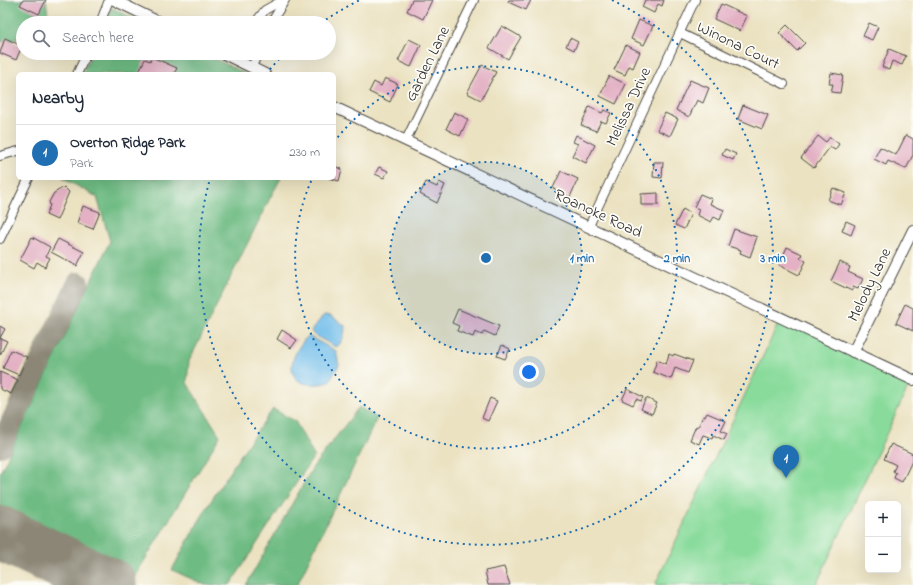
<!DOCTYPE html>
<meta charset="utf-8">
<style>
body{margin:0;font-family:"Indie Flower",sans-serif;background:#f6f6f7;color:#1f2937}
.controls{position:absolute;right:12px;bottom:12px;display:grid;overflow:hidden;border-radius:6px;box-shadow:0 4px 16px #0002}
.controls button{width:36px;height:36px;display:grid;place-items:center;padding:0;border:0;border-bottom:1px solid #e0e1e3;background:#fff;color:#1f2937;font:20px sans-serif}
.you{position:absolute;left:529px;top:372px;width:14px;height:14px;margin:-10px;border:3px solid #fff;border-radius:50%;background:#1a73e8;box-shadow:0 0 0 6px #1a73e833}
.badge{display:grid;place-items:center;width:26px;height:26px;border-radius:50%;background:#1f6fb2;color:#fff;font-size:13px;font-weight:700}
.pin{position:absolute;translate:-50% -33px;filter:drop-shadow(0 1px 2px #0008)}
.pin::after{content:'';position:absolute;top:21px;width:14px;height:12px;background:inherit;clip-path:polygon(0 0,100% 0,50% 100%)}
.list{margin:0;padding:0;list-style:none}
h2{display:flex;justify-content:space-between;align-items:center;height:52px;margin:0;padding:0 16px;font-size:17px}
h2 small{font-size:13px;font-weight:400;color:#747a83}
.list li{display:grid;grid-template-columns:26px 1fr auto;gap:12px;align-items:center;box-sizing:border-box;height:56px;padding:0 16px;border-top:1px solid #e0e1e3}
.list b{display:block;font-size:15px;white-space:nowrap}
.list p{margin:0;font-size:13px;white-space:nowrap;color:#747a83}
.list em{font-size:13px;font-style:normal;color:#747a83}
.icon{flex:none;width:22px;height:22px;fill:none;stroke:currentColor;stroke-width:2;stroke-linecap:round;stroke-linejoin:round}
.map{position:relative;flex:none;width:913px;height:585px;overflow:hidden}
.search{position:absolute;background:#fff;box-shadow:0 4px 16px #0002;left:16px;top:16px;width:320px;height:44px;display:flex;align-items:center;gap:10px;box-sizing:border-box;padding:0 14px;border-radius:22px;color:#747a83;font-size:15px}
.panel{position:absolute;background:#fff;box-shadow:0 4px 16px #0002;left:16px;top:72px;width:320px;height:108px;border-radius:6px}
.map>svg:first-child{display:block}
</style>
<div class="map">
<svg width="913" height="585" viewBox="0 0 913 585">
<rect width="100%" height="100%" fill="#fdfcf7"/>
<filter id="ink" filterUnits="userSpaceOnUse"><feTurbulence type="fractalNoise" baseFrequency=".025" numOctaves="2"/><feDisplacementMap in="SourceGraphic" scale="8" xChannelSelector="R" yChannelSelector="G"/><feConvolveMatrix kernelMatrix="1 2 1 2 8 2 1 2 1" color-interpolation-filters="sRGB"/></filter>
<filter id="wash" filterUnits="userSpaceOnUse"><feTurbulence type="fractalNoise" baseFrequency=".012" numOctaves="4" result="noise"/><feDisplacementMap in="SourceGraphic" scale="16" xChannelSelector="R" yChannelSelector="G"/><feGaussianBlur stdDeviation="0.9" result="paint"/><feColorMatrix in="noise" values="0 0 0 0 0 0 0 0 0 0 0 0 0 0 0 0 0 1.4 0 .05"/><feComposite in="paint" operator="in"/></filter>
<g filter="url(#wash)">
<rect width="100%" height="100%" fill="#ebe2c1"/>
<polygon fill="#89db9b" stroke="#5a8363" points="781,318 912,379 816,585 655,585"/>
<g fill="#6ebb83" stroke="#4c7357">
<polygon points="0,0 46,0 49,23 23,23 23,38 0,42"/>
<polygon points="112,8 142,23 105,23"/>
<polygon points="92,53 203,53 246,74 82,74"/>
<polygon points="63,178 281,178 271,196 189,361 187,383 220,436 135,576 0,508 0,473 110,241 97,197"/>
<polygon points="359,407 377,418 297,585 246,585 313,467"/>
<path d="M273 409 295 421 314 456 230 585H205L172 570C201 514 235 461 273 409Z"/>
</g>
<g fill="#71bdea" stroke="#4e748a">
<path d="M324 315 331 316 345 326C345 333 343 343 336 347L314 335 311 331Z"/>
<path d="M308 336 336 351 339 365 329 382C287 393 282 363 308 336Z"/>
</g>
<g fill="none" stroke-linecap="round" stroke-linejoin="round">
<polyline stroke="#8b8676" stroke-width="22" points="0,446 78,283"/>
<polyline stroke="#8b8676" stroke-width="54" points="0,533 110,585"/>
</g>
<g id="blocks">
<g fill="#e3b0c4">
<polygon points="23,0 46,0 39,14 20,5"/>
<polygon points="412,0 432,0 423,19 407,11"/>
<polygon points="509,0 531,0 526,10 508,2"/>
<polygon points="645,0 664,0 662,6 658,4 654,13 642,7"/>
<polygon points="721,4 747,16 740,31 714,19"/>
<polygon points="639,20 653,26 644,45 631,39"/>
<polygon points="869,23 878,27 872,40 863,36"/>
<polygon points="787,25 805,43 797,51 779,33"/>
<polygon points="502,26 521,37 508,59 489,48"/>
<polygon points="5,38 22,46 16,60 0,53"/>
<polygon points="570,38 578,42 574,50 566,46"/>
<polygon points="409,39 421,45 411,67 398,61"/>
<polygon points="626,45 640,52 633,68 629,66 625,75 614,70"/>
<polygon points="889,49 906,56 902,65 892,61 889,70 882,67"/>
<polygon points="152,57 177,68 174,74 138,74 145,59 150,61"/>
<polygon points="482,65 496,72 481,100 467,93"/>
<polygon points="831,73 843,75 840,93 831,92 833,84 829,84"/>
<polygon points="609,76 626,84 616,104 600,96"/>
<polygon points="385,78 398,84 390,102 369,92 374,82 381,86"/>
<polygon points="690,80 709,88 703,103 697,100 689,117 676,110"/>
<polygon points="743,105 768,115 762,129 738,119"/>
<polygon points="589,107 602,113 604,110 611,113 606,123 601,121 596,131 581,125"/>
<polygon points="454,112 468,119 460,136 446,129"/>
<polygon points="665,113 678,119 670,136 657,130"/>
<polygon points="576,135 595,145 586,163 572,156 578,144 573,142"/>
<polygon points="906,135 913,139 913,155 906,169 888,161 886,165 874,159 880,147 896,155"/>
<polygon points="818,136 826,142 830,137 839,144 835,150 830,147 814,168 801,158"/>
<polygon points="725,149 736,154 733,160 722,155"/>
<polygon points="654,162 663,162 662,178 653,177"/>
<polygon points="334,166 342,169 339,181 328,178 334,178"/>
<polygon points="379,167 388,171 384,178 375,174"/>
<polygon points="561,171 578,179 570,197 553,188"/>
<polygon points="426,182 437,187 439,182 445,185 437,203 420,194"/>
<polygon points="64,187 69,192 57,220 46,215 50,205 49,202 54,193"/>
<polygon points="833,188 846,193 841,205 828,200"/>
<polygon points="658,193 658,205 641,205 641,194"/>
<polygon points="700,194 712,199 710,204 724,210 720,220 714,217 711,222 697,215 699,209 694,207"/>
<polygon points="83,206 100,212 93,229 77,223"/>
<polygon points="683,209 691,214 684,229 675,225"/>
<polygon points="846,221 855,225 851,235 842,231"/>
<polygon points="734,229 757,237 750,257 740,253 741,250 728,246"/>
<polygon points="32,237 50,247 46,256 50,258 45,267 37,262 34,268 20,260"/>
<polygon points="58,239 84,252 77,266 51,252"/>
<polygon points="787,247 802,254 800,258 806,261 799,275 779,265"/>
<polygon points="840,262 850,267 848,272 863,279 858,289 853,287 852,291 831,281"/>
<polygon points="905,304 913,308 913,331 896,323"/>
<polygon points="458,309 499,326 495,336 484,331 482,335 475,332 473,337 457,331 459,326 452,323"/>
<polygon points="0,326 5,329 0,338 7,341 0,355"/>
<polygon points="282,330 297,340 291,348 277,339"/>
<polygon points="502,345 510,349 505,359 497,356"/>
<polygon points="11,350 27,357 19,375 3,368"/>
<polygon points="669,354 673,356 674,354 693,361 688,373 675,368 671,379 653,372 657,360 666,364"/>
<polygon points="0,372 18,380 11,394 0,389"/>
<polygon points="627,389 643,397 641,401 636,399 633,405 622,400"/>
<polygon points="490,398 497,401 488,421 482,418"/>
<polygon points="646,398 657,403 652,414 641,409"/>
<polygon points="707,413 726,421 721,431 727,434 724,440 713,435 712,438 703,435 699,444 690,440 696,426 698,427 703,416 705,417"/>
<polygon points="891,444 913,454 913,459 902,482 894,478 896,473 893,471 896,465 884,459"/>
<polygon points="504,567 510,585 488,585 485,571"/>
</g>
</g>
</g>
<g filter="url(#ink)">
<use href="#blocks" fill-opacity="0" stroke="#484642" stroke-width="1"/>
<g fill="none" stroke-linecap="round" stroke-linejoin="round">
<defs>
<g id="minor">
<polyline points="100,23 109,0"/>
<polyline points="255,23 265,10 283,0"/>
<polyline points="271,23 285,0"/>
<polyline points="680,33 784,84"/>
<polyline points="252,67 258,53"/>
<polyline points="77,74 87,53"/>
<polyline points="406,140 474,0"/>
<polyline points="0,156 18,151"/>
<polyline points="589,226 695,0"/>
<polyline points="0,239 29,178"/>
</g>
<g id="tertiary">
<polyline points="114,0 161,23"/>
<polyline points="222,53 265,74"/>
<polyline points="334,107 913,380"/>
<polyline points="853,352 913,230"/>
</g>
</defs>
<use href="#minor" stroke="#484642" stroke-width="10"/>
<use href="#tertiary" stroke="#484642" stroke-width="12"/>
<use href="#minor" stroke="#fff" stroke-width="8"/>
<use href="#tertiary" stroke="#fff" stroke-width="10"/>
</g>
</g>
<circle cx="486" cy="258" r="96" fill="#1f6fb2" fill-opacity=".12"/>
<g fill="none" stroke="#1f6fb2" stroke-width="2" stroke-dasharray="2 4">
<circle cx="486" cy="258" r="96"/>
<path d="M334 142A191 191 0 1 1 312 179"/>
<path d="M266 74A287 287 0 0 1 285 53M321 23A287 287 0 0 1 360 0M612 0A287 287 0 1 1 210 179"/>
</g>
<g text-anchor="middle" dominant-baseline="central" stroke-width="3.5" stroke-linejoin="round" paint-order="stroke">
<g font-size="16" fill="#2b2b2b" stroke="#fdfcf7">
<text transform="translate(738 46) rotate(26)">Winona Court</text>
<text transform="translate(428 64) rotate(-64)">Garden Lane</text>
<text transform="translate(629 107) rotate(-65)">Melissa Drive</text>
<text transform="translate(598 214) rotate(25)">Roanoke Road</text>
<text transform="translate(870 285) rotate(-64)">Melody Lane</text>
</g>
</g>
<circle cx="486" cy="258" r="6" fill="#1f6fb2" stroke="#fdfcf7" stroke-width="2"/>
<g font-size="12" text-anchor="middle" font-weight="bold" fill="#1f6fb2" stroke="#fdfcf7" stroke-width="3.5" stroke-linejoin="round" paint-order="stroke">
<text x="582" y="262">1 min</text>
<text x="677" y="262">2 min</text>
<text x="773" y="262">3 min</text>
</g>
</svg>
<div class="controls">
<button>+</button>
<button>−</button>
</div>
<div class="you"></div>
<div class="pin badge" style="left:786px;top:478px">1</div>
<div class="search"><svg class="icon" aria-label="search" viewBox="0 0 24 24"><circle cx="10" cy="10" r="6"/><path d="M15 15l6 6"/></svg>Search here</div>
<section class="panel">
<h2>Nearby<small></small></h2>
<ul class="list">
<li><span class="badge">1</span><div><b>Overton Ridge Park</b><p>Park</p></div><em>230 m</em></li>
</ul>
</section>
</div>
